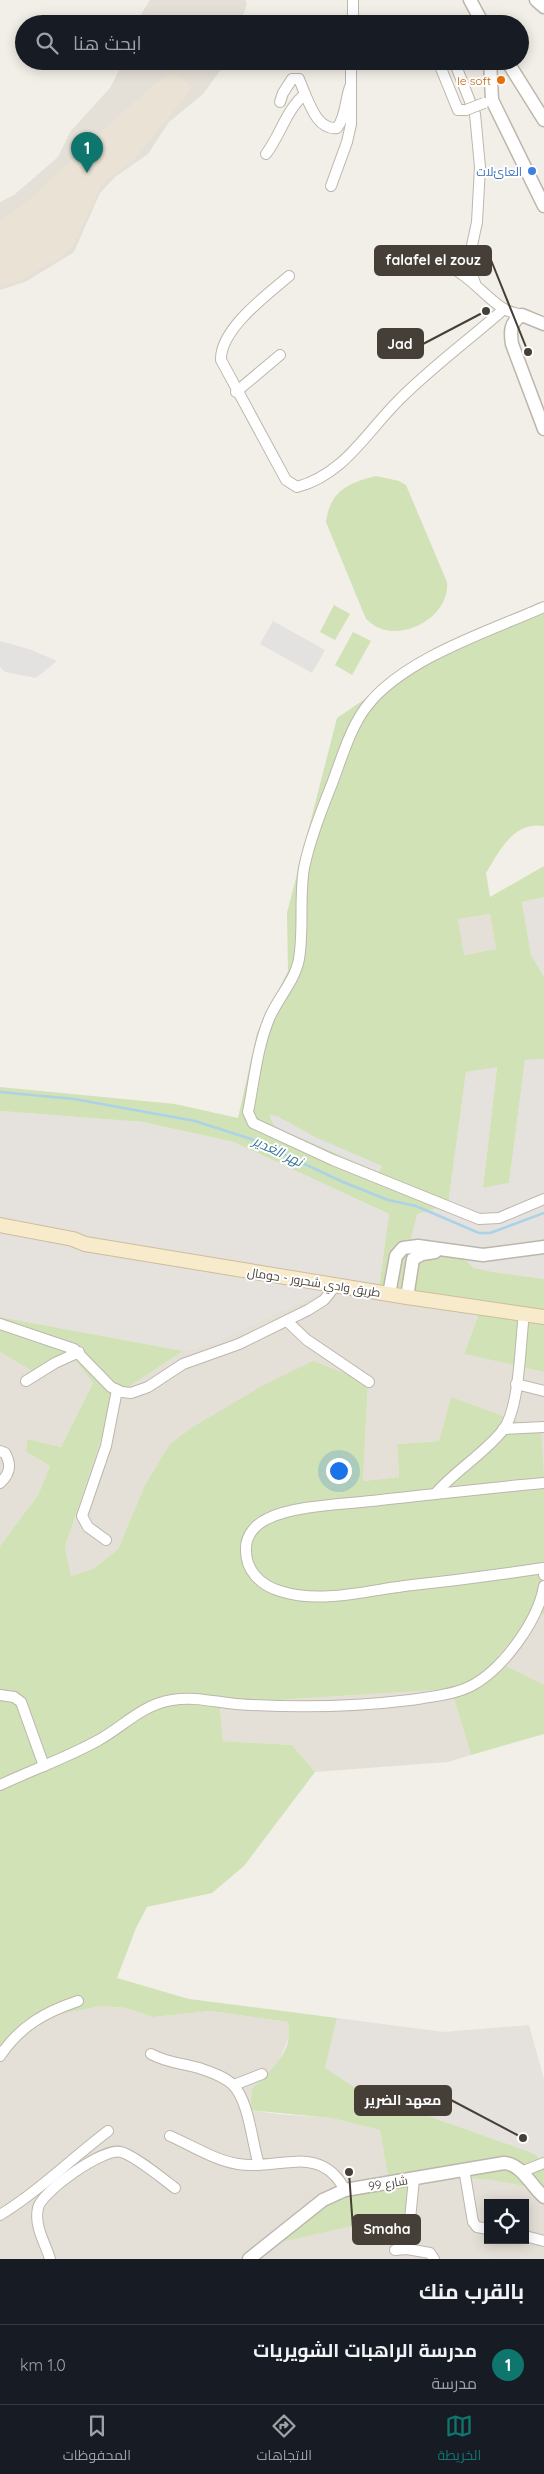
<!DOCTYPE html>
<html lang="ar">
<meta charset="utf-8">
<style>
body{margin:0;font-family:Quicksand,Cairo,sans-serif;background:#242831;color:#f1f3f6;direction:rtl}
.controls{position:absolute;right:15px;bottom:15px;display:grid;overflow:hidden;border-radius:0px;box-shadow:0 2px 12px #0003}
.controls button{width:45px;height:45px;display:grid;place-items:center;padding:0;border:0;border-bottom:1px solid #363941;background:#171b24;color:#f1f3f6;font:25px sans-serif}
.you{position:absolute;left:338px;top:1470px;width:18px;height:18px;margin:-12px;border:4px solid #fff;border-radius:50%;background:#1a73e8;box-shadow:0 0 0 8px #1a73e833}
.badge{display:grid;place-items:center;width:32px;height:32px;border-radius:50%;background:#0f766e;color:#fff;font-size:16px;font-weight:700}
.pin{position:absolute;translate:-50% -41px;filter:drop-shadow(0 1px 2px #0008)}
.pin::after{content:'';position:absolute;top:26px;width:18px;height:15px;background:inherit;clip-path:polygon(0 0,100% 0,50% 100%)}
.list{margin:0;padding:0;list-style:none}
h2{display:flex;justify-content:space-between;align-items:center;height:65px;margin:0;padding:0 20px;font-size:21px}
h2 small{font-size:16px;font-weight:400;color:#9ea1a6}
.list li{display:grid;grid-template-columns:32px 1fr auto;gap:15px;align-items:center;box-sizing:border-box;height:80px;padding:0 20px;border-top:1px solid #363941}
.list b{display:block;font-size:19px;white-space:nowrap}
.list p{margin:0;font-size:16px;white-space:nowrap;color:#9ea1a6}
.list em{font-size:16px;font-style:normal;color:#9ea1a6}
.icon{flex:none;width:28px;height:28px;fill:none;stroke:currentColor;stroke-width:2;stroke-linecap:round;stroke-linejoin:round}
.map{position:relative;flex:none;width:544px;height:2259px;overflow:hidden;direction:ltr}
.search{position:absolute;background:#171b24;box-shadow:0 2px 12px #0003;left:15px;right:15px;top:15px;height:55px;display:flex;align-items:center;gap:12px;box-sizing:border-box;padding:0 18px;border-radius:28px;color:#9ea1a6;font-size:19px}
.sheet{height:145px;background:#171b24}
nav{display:flex;justify-content:space-around;align-items:center;box-sizing:border-box;height:70px;border-top:1px solid #363941;background:#171b24;font-size:14px;color:#9ea1a6}
nav a{display:grid;justify-items:center;gap:2px}
nav .on{color:#0f766e}
.map>svg:first-child{display:block}
</style>
<div class="map">
<svg width="544" height="2259" viewBox="0 0 544 2259">
<rect width="100%" height="100%" fill="#f2efe8"/>
<g fill="#e5e0d7" fill-rule="evenodd">
<polygon points="150,0 245,0 247,4 240,24 135,24"/>
<polygon points="124,61 227,61 203,94 169,122 148,154 115,177 100,193 74,252 27,281 0,290 0,202 14,195 58,157 70,132 110,88"/>
<polygon points="490,914 496,949 463,955 458,919"/>
<polygon points="344,1281 479,1311 464,1354 544,1372 544,1477 508,1420 451,1398 439,1441 397,1444 399,1477 363,1481 368,1383 144,1487 118,1549 93,1569 71,1576 65,1547 116,1394 183,1351 217,1341"/>
<polygon points="67,1350 93,1383 61,1447 27,1439 26,1452 50,1466 38,1495 0,1546 0,1352 37,1374"/>
<polygon points="534,1613 544,1614 544,1685 495,1660"/>
<polygon points="451,1689 471,1755 448,1762 315,1772 292,1745 223,1741 219,1698 278,1700"/>
<path d="M101 2006 126 2008 153 2017 211 2011 288 2022 291 2032 278 2064 252 2088 250 2110 277 2114 331 2118 380 2130 389 2183 437 2176 469 2177 504 2181 538 2190 544 2196V2259H0V2049L57 2015ZM488 2203H525V2240H488Z"/>
</g>
<g fill="#e5e1dd">
<polygon points="544,897 544,977 531,955 522,902"/>
<polygon points="544,1059 544,1279 493,1272 474,1268 463,1258 408,1250 416,1214 448,1205 466,1072 497,1066 483,1188 509,1183 525,1060"/>
<polygon points="0,1111 143,1122 234,1142 389,1214 379,1288 344,1281 217,1341 183,1351 0,1317"/>
<polygon points="337,2018 444,2032 529,2025 544,2079 544,2164 535,2154 364,2093 325,2068"/>
</g>
<polygon fill="#eae2d4" points="172,70 193,87 131,163 102,183 75,242 63,256 20,281 0,287 0,221 28,201 120,114"/>
<g fill="#d0e2b6" fill-rule="evenodd">
<path d="M376 476 399 481 406 485 447 582C450 612 414 636 386 630 378 629 372 624 366 619L326 522C330 491 348 483 376 476Z"/>
<path d="M539 602 544 610V826C513 821 499 852 486 873L490 897 544 866V897L522 902 531 955 544 977V1059L525 1060 509 1183 483 1188 497 1067 466 1072 448 1205 417 1214 408 1250 463 1258 474 1268 493 1272 544 1279V1372L464 1354 479 1312 379 1288 389 1214 234 1142 143 1122 0 1111V1087L175 1104 238 1118 257 1033 288 971 287 913 337 718 440 648 464 642ZM490 914 496 949 464 955 458 919Z"/>
<polygon points="334,605 350,614 335,640 320,632"/>
<polygon points="353,632 371,641 352,675 335,665"/>
<path d="M0 1317 183 1351 116 1395 65 1547 71 1576 93 1569 118 1549 144 1487 170 1444 193 1427 260 1387 313 1361 368 1382 363 1481 399 1477 397 1444 439 1441 451 1397 541 1430 544 1477V1614L534 1613 495 1660 544 1685V1734L471 1755 451 1689 278 1700 219 1698 223 1741 292 1745 315 1772 244 1866 212 1893 147 1907 136 1928 117 1978 189 1999 337 2018 325 2068 364 2093 535 2154 544 2164V2196L538 2190C494 2177 454 2176 408 2179L405 2214 272 2244 341 2189 389 2183 380 2130 331 2118 250 2110 252 2088C271 2071 295 2050 288 2022L211 2011 153 2017 126 2008 101 2006 57 2015 0 2049V1546L38 1495 50 1466 26 1452 27 1439 61 1447 93 1383 67 1350 37 1374 0 1352Z"/>
</g>
<g fill="#e4e2e0">
<polygon points="273,621 325,650 312,673 260,644"/>
<polygon points="0,641 32,650 57,661 36,678 5,672 0,667"/>
<polygon points="269,1115 277,1116 315,1137 382,1166 379,1172 275,1127"/>
<polygon points="544,1207 544,1210 526,1218 494,1229 489,1230 488,1228"/>
</g>
<g fill="none" stroke-linecap="round" stroke-linejoin="round">
<polyline stroke="#acd2e8" stroke-width="2.5" points="0,1092 74,1099 195,1121 251,1139 343,1182 388,1200 416,1206 479,1233 490,1233 544,1213"/>
<defs>
<g id="minor">
<polyline points="353,0 353,24"/>
<polyline points="438,61 458,110 466,110"/>
<polyline points="454,61 475,114 480,167 477,222 468,264 475,283"/>
<polyline points="280,102 283,93 292,79 299,79 305,94"/>
<path d="M266 154C281 134 286 110 305 94 311 108 319 130 337 128 346 117 345 100 350 87"/>
<polyline points="331,186 347,142 351,124 351,61"/>
<path d="M380 252C403 262 430 257 452 268 472 278 485 297 504 309 509 312 516 313 522 315"/>
<path d="M289 276C268 294 220 329 221 360L286 480 297 487C345 474 367 431 400 399 432 367 470 339 504 309"/>
<polyline points="236,392 280,355"/>
<path d="M544 607C490 631 404 658 367 706 351 726 342 757 333 781 322 809 310 839 304 868 299 898 304 929 299 959 295 981 277 999 269 1019 257 1048 254 1082 248 1112L253 1123 333 1160 479 1219 499 1218 544 1199"/>
<polyline points="287,1321 307,1340 369,1382"/>
<polyline points="0,1324 74,1349 111,1387 122,1392 131,1393 148,1387 183,1364 239,1344 308,1310 324,1300 336,1285"/>
<polyline points="26,1381 55,1363 79,1352"/>
<polyline points="516,1384 544,1391"/>
<polyline points="503,1429 544,1427"/>
<path d="M0 1451 5 1453C12 1465 10 1474 0 1483"/>
<path d="M544 1483C486 1488 429 1495 371 1501 343 1504 291 1506 267 1519 256 1524 246 1535 246 1548 245 1570 260 1585 280 1591 319 1604 366 1591 404 1586 451 1581 497 1575 543 1568L544 1575"/>
<path d="M436 1493C456 1470 484 1454 503 1430 520 1408 520 1343 524 1314"/>
<polyline points="106,1540 88,1527 82,1516 106,1446 117,1390"/>
<polyline points="0,1695 14,1697 21,1702 44,1766"/>
<path d="M0 1785C32 1770 66 1758 97 1741 123 1727 141 1705 172 1700 194 1696 214 1702 236 1704 294 1708 353 1707 410 1700 430 1697 451 1695 469 1687 502 1671 538 1621 544 1586"/>
<path d="M151 2054C167 2063 182 2063 199 2068 210 2072 224 2076 233 2085 249 2101 252 2143 259 2165"/>
<path d="M0 2056C20 2026 45 2012 78 2001"/>
<polyline points="234,2085 262,2074"/>
<path d="M170 2136C191 2145 216 2161 238 2164 278 2171 320 2142 345 2190"/>
<polyline points="464,2169 473,2222 477,2227 488,2229"/>
<polyline points="521,2172 544,2163"/>
<path d="M0 2215C39 2191 71 2159 108 2131"/>
<polyline points="525,2236 544,2241"/>
<polyline points="407,2249 414,2179"/>
<polyline points="395,2250 407,2249 430,2253 434,2259"/>
<path d="M50 2259C45 2242 34 2227 38 2208 41 2192 104 2147 121 2152 134 2155 163 2179 175 2188"/>
</g>
<g id="tertiary">
<polyline points="470,0 483,24"/>
<polyline points="536,0 544,7"/>
<polyline points="490,61 492,100 544,206"/>
<polyline points="507,61 544,120"/>
<path d="M544 324 522 315C510 322 510 332 512 344L544 429"/>
<polyline points="389,1294 396,1256 403,1248 418,1246 483,1255 544,1247"/>
<polyline points="407,1297 413,1259 422,1254 435,1252"/>
<path d="M249 2259 323 2200 345 2190 504 2163C522 2164 531 2186 544 2197"/>
</g>
<polyline id="secondary" points="0,1225 73,1239 85,1244 407,1297 544,1317"/>
</defs>
<use href="#minor" stroke="#bdb6ac" stroke-width="12"/>
<use href="#tertiary" stroke="#bdb6ac" stroke-width="15"/>
<use href="#secondary" stroke="#ccbe9d" stroke-width="16"/>
<use href="#minor" stroke="#fff" stroke-width="10"/>
<use href="#tertiary" stroke="#fff" stroke-width="12"/>
<use href="#secondary" stroke="#f8ebcc" stroke-width="14"/>
<defs>
<polyline id="minor-bridge" points="466,110 484,103"/>
</defs>
<use href="#minor-bridge" stroke="#bdb6ac" stroke-width="12" stroke-linecap="butt"/>
<use href="#minor-bridge" stroke="#fff" stroke-width="10"/>
</g>
<circle fill="#e8710a" stroke="#fff" stroke-width="2" cx="501" cy="80" r="5"/>
<circle fill="#3f7fe0" stroke="#fff" stroke-width="2" cx="532" cy="171" r="5"/>
<g text-anchor="middle" dominant-baseline="central" stroke-width="4" stroke-linejoin="round" paint-order="stroke">
<g font-size="12" fill="#c56008" stroke="#fff" text-anchor="end">
<text x="491" y="80">le soft</text>
</g>
<g font-size="12" fill="#366cbe" stroke="#fff" text-anchor="end">
<text x="522" y="171">العائﻻت</text>
</g>
<g font-size="12" fill="#453f38" stroke="#fff">
<text transform="translate(314 1282) rotate(9)">طريق وادي شحرور - حومال</text>
<text transform="translate(388 2183) rotate(-9)">شارع 99</text>
</g>
<g font-size="14" font-style="italic" fill="#3b799d" stroke="#fff">
<text transform="translate(278 1151) rotate(25)">نهر الغدير</text>
</g>
</g>
<path fill="none" stroke="#453f38" stroke-width="2" d="M528 352L491 260M486 311L423 344M523 2138L451 2100M349 2172L353 2229"/>
<g fill="#453f38" stroke="#fff" stroke-width="2">
<circle cx="528" cy="352" r="5"/>
<circle cx="486" cy="311" r="5"/>
<circle cx="523" cy="2138" r="5"/>
<circle cx="349" cy="2172" r="5"/>
</g>
<g fill="#453f38" stroke="#453f38" stroke-width="2">
<rect x="375" y="246" width="116" height="29" rx="5"/>
<rect x="378" y="329" width="45" height="29" rx="5"/>
<rect x="355" y="2086" width="96" height="29" rx="5"/>
<rect x="353" y="2215" width="67" height="29" rx="5"/>
</g>
<g font-size="14" text-anchor="middle" font-weight="bold" fill="#fff">
<text x="433" y="265">falafel el zouz</text>
<text x="400" y="349">Jad</text>
<text x="403" y="2105">معهد الضرير</text>
<text x="387" y="2234">Smaha</text>
</g>
</svg>
<div class="controls">
<button><svg class="icon" aria-label="locate" viewBox="0 0 24 24"><circle cx="12" cy="12" r="6"/><path d="M12 2v4M12 18v4M2 12h4M18 12h4"/></svg></button>
</div>
<div class="you"></div>
<div class="pin badge" style="left:87px;top:173px">1</div>
<div class="search"><svg class="icon" aria-label="search" viewBox="0 0 24 24"><circle cx="10" cy="10" r="6"/><path d="M15 15l6 6"/></svg>ابحث هنا</div>
</div>
<section class="sheet">
<h2>بالقرب منك<small></small></h2>
<ul class="list">
<li><span class="badge">1</span><div><b>مدرسة الراهبات الشويريات</b><p>مدرسة</p></div><em>1.0 km</em></li>
</ul>
</section>
<nav>
<a class="on"><svg class="icon" aria-label="map" viewBox="0 0 24 24"><path d="M3 6l6-2 6 2 6-2v14l-6 2-6-2-6 2zM9 4v14M15 6v14"/></svg>الخريطة</a>
<a><svg class="icon" aria-label="directions" viewBox="0 0 24 24"><path d="M12 3l9 9-9 9-9-9zM9 14v-3h6M13 9l2 2-2 2"/></svg>الاتجاهات</a>
<a><svg class="icon" aria-label="saved" viewBox="0 0 24 24"><path d="M7 4h10v16l-5-4-5 4z"/></svg>المحفوظات</a>
</nav>
